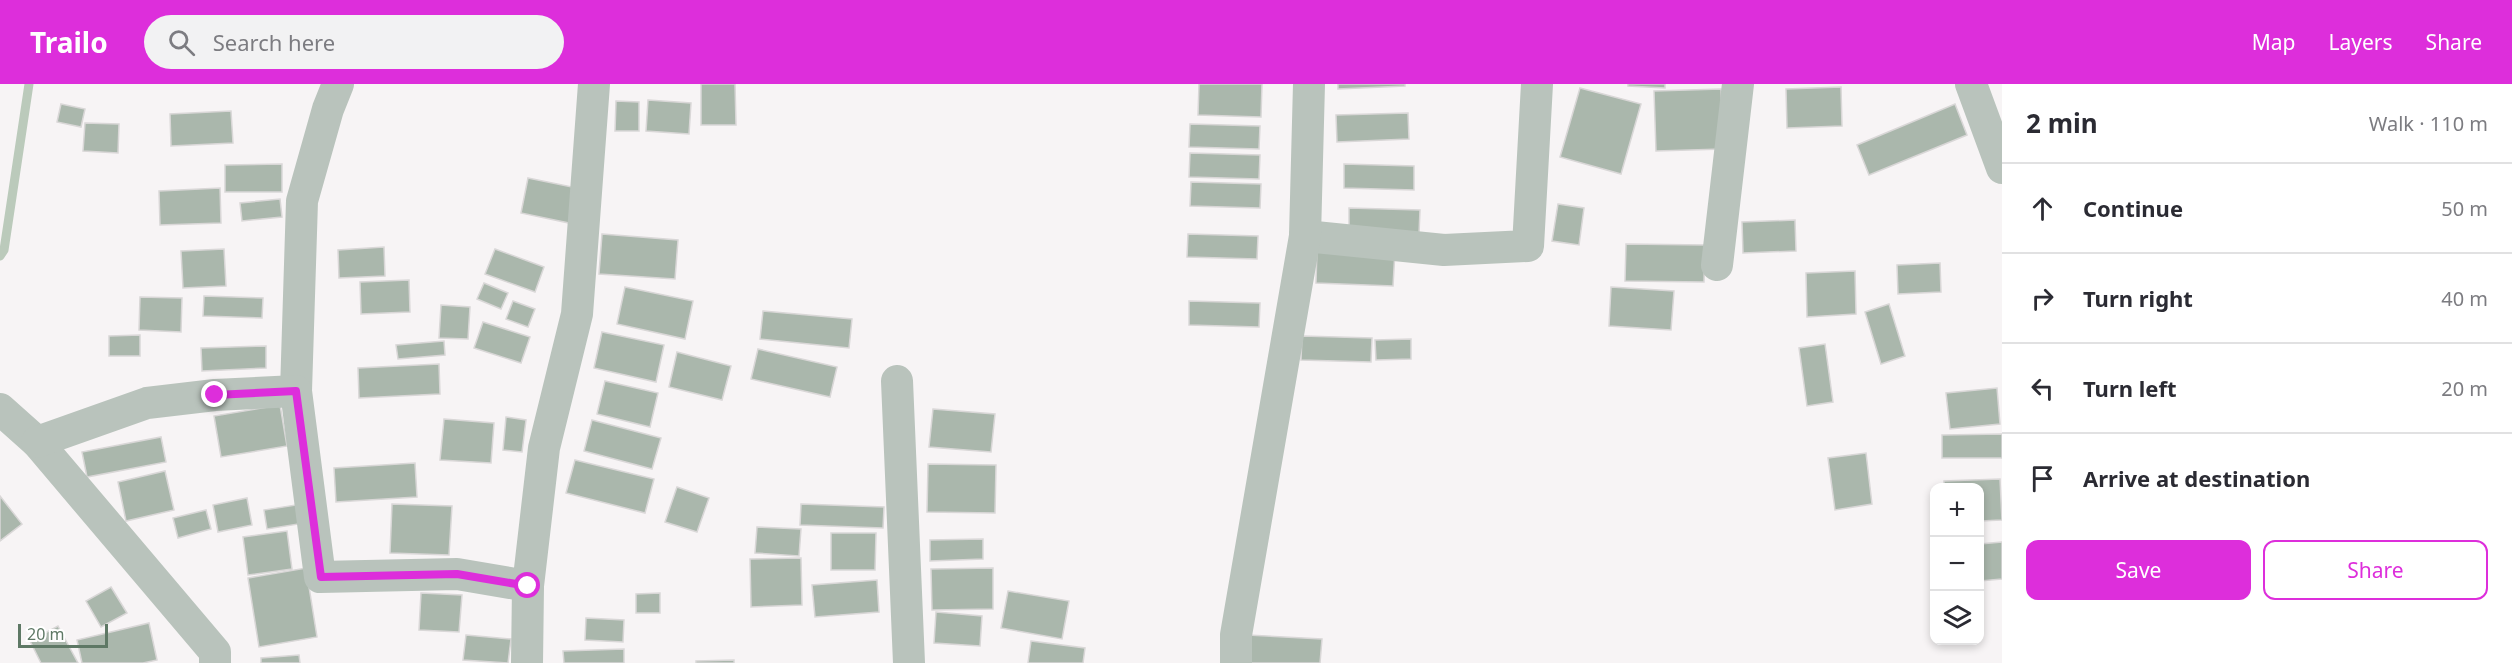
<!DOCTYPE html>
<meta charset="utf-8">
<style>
body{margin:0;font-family:"Noto Sans",sans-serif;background:#f2f2f3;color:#2b2b33}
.controls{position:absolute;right:18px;bottom:18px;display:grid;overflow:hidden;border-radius:12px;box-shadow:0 3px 9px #0003}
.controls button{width:54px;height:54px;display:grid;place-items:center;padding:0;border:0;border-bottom:2px solid #e1e1e2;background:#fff;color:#2b2b33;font:30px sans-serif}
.scale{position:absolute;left:18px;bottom:15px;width:90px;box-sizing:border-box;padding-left:6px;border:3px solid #5e7865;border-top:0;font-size:16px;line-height:21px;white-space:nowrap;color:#5e7865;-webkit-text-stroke:4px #fff;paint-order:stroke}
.stop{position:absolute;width:18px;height:18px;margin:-14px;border:4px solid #dd2edb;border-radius:50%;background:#fff}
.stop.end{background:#dd2edb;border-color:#fff;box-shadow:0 2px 6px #0008}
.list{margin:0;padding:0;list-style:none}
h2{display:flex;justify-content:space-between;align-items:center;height:78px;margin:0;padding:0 24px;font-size:26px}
h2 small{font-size:20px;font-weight:400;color:#7c7c81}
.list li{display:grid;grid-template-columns:39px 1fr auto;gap:18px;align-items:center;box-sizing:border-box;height:90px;padding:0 24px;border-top:2px solid #e1e1e2}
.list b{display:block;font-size:22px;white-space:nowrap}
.list em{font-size:20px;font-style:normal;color:#7c7c81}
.actions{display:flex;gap:12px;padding:18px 24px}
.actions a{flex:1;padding:14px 0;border:2px solid #dd2edb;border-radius:12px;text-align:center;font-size:21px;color:#dd2edb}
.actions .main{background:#dd2edb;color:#fff}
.icon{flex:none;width:33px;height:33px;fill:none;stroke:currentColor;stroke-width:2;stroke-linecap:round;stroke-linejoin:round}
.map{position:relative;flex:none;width:2002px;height:579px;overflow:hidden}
header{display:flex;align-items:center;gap:36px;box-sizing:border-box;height:84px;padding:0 30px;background:#dd2edb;color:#fff}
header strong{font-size:28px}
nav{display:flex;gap:33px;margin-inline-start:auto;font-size:21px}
.search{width:420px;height:54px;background:#f2f2f3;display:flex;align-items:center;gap:15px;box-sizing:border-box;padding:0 21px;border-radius:33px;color:#7c7c81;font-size:22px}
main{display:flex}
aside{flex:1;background:#fff}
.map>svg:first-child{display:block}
</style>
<header>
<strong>Trailo</strong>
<div class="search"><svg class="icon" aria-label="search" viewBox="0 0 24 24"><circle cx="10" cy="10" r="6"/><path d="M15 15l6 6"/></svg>Search here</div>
<nav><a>Map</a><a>Layers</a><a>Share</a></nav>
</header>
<main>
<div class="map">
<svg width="2002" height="579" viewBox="0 0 2002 579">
<rect width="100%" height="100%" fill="#f7f4f5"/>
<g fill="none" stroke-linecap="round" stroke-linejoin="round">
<polyline stroke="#bbcabb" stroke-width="9" points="0,172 4,166 29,0"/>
</g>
<g fill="#aab7ac" stroke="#d9d7d7" stroke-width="1.5">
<polygon points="701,0 735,0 736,41 701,41"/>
<polygon points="1199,0 1262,0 1261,33 1198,31"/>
<polygon points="1338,0 1405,0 1405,2 1338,5"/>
<polygon points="1628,0 1665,0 1665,4 1628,2"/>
<polygon points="1841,3 1842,42 1787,44 1786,5"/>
<polygon points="1580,4 1641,20 1621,90 1560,73"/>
<polygon points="1721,5 1723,65 1656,67 1654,7"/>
<polygon points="648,16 691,19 689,50 646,47"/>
<polygon points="616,17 639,18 639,47 615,47"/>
<polygon points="61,20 85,25 81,43 57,38"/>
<polygon points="1955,20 1967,51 1869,91 1857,61"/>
<polygon points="231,27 233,59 171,62 170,30"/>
<polygon points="1408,29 1409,55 1337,58 1336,31"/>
<polygon points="85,39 119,40 118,69 83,67"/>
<polygon points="1190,40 1260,42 1259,65 1189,63"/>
<polygon points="1190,69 1260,71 1259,95 1189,93"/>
<polygon points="282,80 282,108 225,108 225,81"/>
<polygon points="1344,80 1414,82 1414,106 1344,104"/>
<polygon points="528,94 577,104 569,139 521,129"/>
<polygon points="1191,98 1261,100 1260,124 1190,122"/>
<polygon points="220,104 221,139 160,141 159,107"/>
<polygon points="280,115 282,133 242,137 240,119"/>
<polygon points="1558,120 1584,124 1579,161 1552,157"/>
<polygon points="1349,124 1420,126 1419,150 1349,148"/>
<polygon points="1795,136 1796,167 1743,169 1742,138"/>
<polygon points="602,150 678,156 675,195 599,190"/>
<polygon points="1188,150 1258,152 1257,175 1187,173"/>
<polygon points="1626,160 1705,161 1704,198 1625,197"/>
<polygon points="384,163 385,192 339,194 338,166"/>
<polygon points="1317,164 1395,167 1393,202 1316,199"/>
<polygon points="224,165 226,202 183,204 181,167"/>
<polygon points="495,165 544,183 535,208 485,190"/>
<polygon points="1940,179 1941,208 1898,210 1897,181"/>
<polygon points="1855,187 1856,230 1807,233 1806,189"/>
<polygon points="409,196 410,228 361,230 360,198"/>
<polygon points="484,199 508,209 501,225 477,215"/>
<polygon points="625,203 693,217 685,255 617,240"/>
<polygon points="1611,203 1674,207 1671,246 1609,242"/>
<polygon points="204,212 263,214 262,234 203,232"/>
<polygon points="140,213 182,214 181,248 139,246"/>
<polygon points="513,217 535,225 528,243 506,235"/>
<polygon points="1189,217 1260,219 1259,243 1189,241"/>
<polygon points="1889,220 1905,272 1881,280 1865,228"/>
<polygon points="441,221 470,223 468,255 439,254"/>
<polygon points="763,227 852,235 849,264 760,255"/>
<polygon points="483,238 530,253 521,279 474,264"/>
<polygon points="602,248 664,261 656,298 594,284"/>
<polygon points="140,251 140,272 109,272 109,252"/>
<polygon points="1302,252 1372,254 1371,278 1301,276"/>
<polygon points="1411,255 1411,275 1376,276 1375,256"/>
<polygon points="444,257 445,271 398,275 396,261"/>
<polygon points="1825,260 1833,318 1807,322 1799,264"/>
<polygon points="266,262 266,284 202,287 201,264"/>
<polygon points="758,265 837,283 830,313 751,295"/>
<polygon points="677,268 731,282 722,316 669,303"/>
<polygon points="439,280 440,310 359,314 358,284"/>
<polygon points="605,297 658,309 650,343 597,330"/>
<polygon points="1997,304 2000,340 1950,345 1946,309"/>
<polygon points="280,321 287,362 221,373 214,332"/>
<polygon points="933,325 995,330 991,368 929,363"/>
<polygon points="506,333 526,336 522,368 503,366"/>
<polygon points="444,335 494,339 491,379 440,376"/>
<polygon points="592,336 661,354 652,385 584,367"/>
<polygon points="2002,350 2002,374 1942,374 1942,351"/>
<polygon points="161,353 166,378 87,393 82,368"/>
<polygon points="1866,369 1872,420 1835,426 1828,374"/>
<polygon points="575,376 654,395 645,429 566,409"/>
<polygon points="415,379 417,413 336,418 334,384"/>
<polygon points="928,380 996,381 995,429 927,428"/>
<polygon points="165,387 174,426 126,437 118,398"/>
<polygon points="2000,395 2002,436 1980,437 1980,404 1944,404 1944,397"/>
<polygon points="677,403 709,414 697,448 665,438"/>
<polygon points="0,412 22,440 0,457"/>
<polygon points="247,414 252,441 218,448 213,421"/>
<polygon points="302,420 305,439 267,445 264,426"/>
<polygon points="392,420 452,422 449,471 390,469"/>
<polygon points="801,420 884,423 883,444 800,441"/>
<polygon points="206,426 211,445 178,454 173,434"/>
<polygon points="757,443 801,445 799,472 755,469"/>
<polygon points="287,447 292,485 248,491 243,453"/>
<polygon points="831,449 876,449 875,486 831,486"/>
<polygon points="983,455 983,475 930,477 930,456"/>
<polygon points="2002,458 2002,495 1980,497 1980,460"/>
<polygon points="801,474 802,521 751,523 750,475"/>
<polygon points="306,484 317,553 259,563 248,494"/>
<polygon points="993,484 993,525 932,526 931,485"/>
<polygon points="877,496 879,528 815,533 812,501"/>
<polygon points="111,503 127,529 101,543 86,517"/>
<polygon points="1008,507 1069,517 1062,555 1001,544"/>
<polygon points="421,509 462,511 459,548 419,546"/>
<polygon points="660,509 660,529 636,529 636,510"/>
<polygon points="936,528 982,532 980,562 934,559"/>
<polygon points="586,534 624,536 623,558 585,556"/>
<polygon points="149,539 157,576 143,579 82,579 77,556"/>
<polygon points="58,542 78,579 41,579 30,557"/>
<polygon points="466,551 511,555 508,579 463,576"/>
<polygon points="1247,551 1322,555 1320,579 1245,579"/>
<polygon points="1031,557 1085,564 1083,579 1028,579"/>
<polygon points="624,565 624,579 564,579 563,567"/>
<polygon points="299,571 300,579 261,579 261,574"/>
<polygon points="734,576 734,579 696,579 696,577"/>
</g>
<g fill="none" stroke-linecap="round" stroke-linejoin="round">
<g stroke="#b9c3bc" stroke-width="32">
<polyline points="338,0 328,25 302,117 296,307 320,493 457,490 528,502"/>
<polyline points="1971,0 2002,84"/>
<polyline points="1305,152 1444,166 1528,162 1537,0"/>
<polyline points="1717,181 1738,0"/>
<polyline points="897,297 909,579"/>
<polyline points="0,325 37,358 215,568 215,579"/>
<polyline points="37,358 147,319 215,311 296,307"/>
<polyline points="527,579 528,502 544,364 577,230 594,0"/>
<polyline points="1236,579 1236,551 1305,152 1309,0"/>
</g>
</g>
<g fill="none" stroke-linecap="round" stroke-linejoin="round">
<polyline stroke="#dd2edb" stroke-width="8" points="215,311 296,307 321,493 457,490 528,502"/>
</g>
</svg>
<div class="controls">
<button>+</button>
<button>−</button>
<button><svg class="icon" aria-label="layers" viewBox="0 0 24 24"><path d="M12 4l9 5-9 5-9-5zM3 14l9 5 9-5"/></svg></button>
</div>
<div class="scale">20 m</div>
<div class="stop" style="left:528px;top:502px"></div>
<div class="stop end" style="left:215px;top:311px"></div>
</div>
<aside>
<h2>2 min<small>Walk · 110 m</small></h2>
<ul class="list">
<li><svg class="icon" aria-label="ahead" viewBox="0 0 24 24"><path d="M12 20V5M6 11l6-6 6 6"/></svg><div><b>Continue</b></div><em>50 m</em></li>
<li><svg class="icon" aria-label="right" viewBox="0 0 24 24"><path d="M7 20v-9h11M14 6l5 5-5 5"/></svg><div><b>Turn right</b></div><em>40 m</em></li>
<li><svg class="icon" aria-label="left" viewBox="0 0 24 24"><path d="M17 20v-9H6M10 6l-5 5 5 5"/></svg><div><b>Turn left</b></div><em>20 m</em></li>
<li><svg class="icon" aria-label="arrive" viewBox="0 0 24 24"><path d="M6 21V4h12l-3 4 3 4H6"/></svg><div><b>Arrive at destination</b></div></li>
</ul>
<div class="actions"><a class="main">Save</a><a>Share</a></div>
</aside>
</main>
